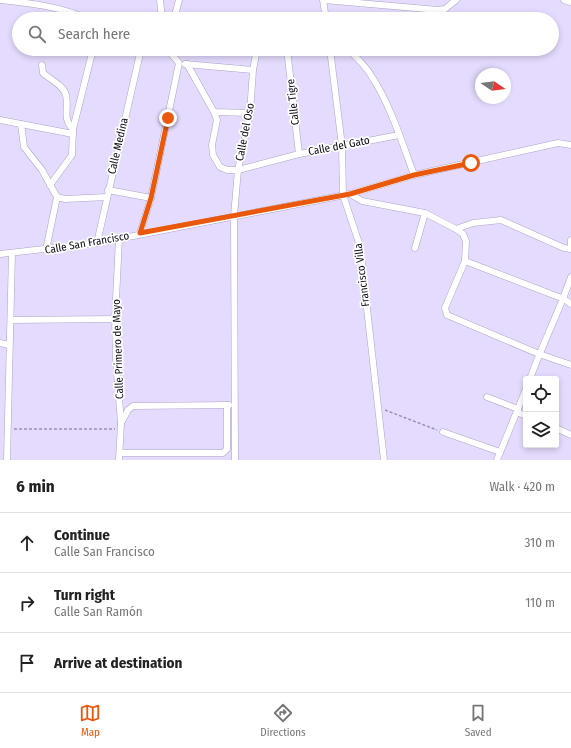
<!DOCTYPE html>
<meta charset="utf-8">
<style>
body{margin:0;font-family:"Fira Sans Condensed",sans-serif;background:#f2f2f2;color:#222}
.controls{position:absolute;right:12px;bottom:12px;display:grid;overflow:hidden;border-radius:4px;box-shadow:0 2px 6px #0003}
.controls button{width:36px;height:36px;display:grid;place-items:center;padding:0;border:0;border-bottom:1px solid #e0e0e0;background:#fff;color:#222;font:20px sans-serif}
.compass{position:absolute;left:475px;top:68px;width:36px;height:36px;border-radius:50%;background:#fff;box-shadow:0 2px 6px #0003;rotate:103deg}
.stop{position:absolute;width:12px;height:12px;margin:-9px;border:3px solid #ea580c;border-radius:50%;background:#fff}
.stop.end{background:#ea580c;border-color:#fff;box-shadow:0 1px 4px #0008}
.list{margin:0;padding:0;list-style:none}
h2{display:flex;justify-content:space-between;align-items:center;height:52px;margin:0;padding:0 16px;font-size:17px}
h2 small{font-size:13px;font-weight:400;color:#767676}
.list li{display:grid;grid-template-columns:26px 1fr auto;gap:12px;align-items:center;box-sizing:border-box;height:60px;padding:0 16px;border-top:1px solid #e0e0e0}
.list b{display:block;font-size:15px;white-space:nowrap}
.list p{margin:0;font-size:13px;white-space:nowrap;color:#767676}
.list em{font-size:13px;font-style:normal;color:#767676}
.icon{flex:none;width:22px;height:22px;fill:none;stroke:currentColor;stroke-width:2;stroke-linecap:round;stroke-linejoin:round}
.map{position:relative;flex:none;width:571px;height:460px;overflow:hidden}
.search{position:absolute;background:#fff;box-shadow:0 2px 6px #0003;left:12px;right:12px;top:12px;height:44px;display:flex;align-items:center;gap:10px;box-sizing:border-box;padding:0 14px;border-radius:22px;color:#767676;font-size:15px}
.sheet{height:232px;background:#fff}
nav{display:flex;justify-content:space-around;align-items:center;box-sizing:border-box;height:56px;border-top:1px solid #e0e0e0;background:#fff;font-size:11px;color:#767676}
nav a{display:grid;justify-items:center;gap:2px}
nav .on{color:#ea580c}
.map>svg:first-child{display:block}
</style>
<div class="map">
<svg width="571" height="460" viewBox="0 0 571 460">
<rect width="100%" height="100%" fill="#e5dbfe"/>
<g fill="none" stroke-linecap="round" stroke-linejoin="round">
<defs>
<g id="minor">
<path d="M1 0C30 3 62 7 88 19"/>
<polyline points="160,0 162,19"/>
<polyline points="323,0 326,19"/>
<polyline points="324,0 438,10 445,9 456,0"/>
<polyline points="564,0 571,2"/>
<polyline points="174,19 179,0"/>
<polyline points="287,49 299,154"/>
<polyline points="330,49 342,146 343,195 360,246 384,460"/>
<path d="M348 49C357 58 366 66 372 77 390 104 403 145 414 175"/>
<polyline points="185,64 253,70"/>
<polyline points="187,64 214,112 250,113"/>
<path d="M42 65 43 73C51 80 63 85 66 95 69 108 62 119 73 129"/>
<polyline points="214,112 217,120 212,145 213,155 220,167 227,170 238,170 299,154 399,135"/>
<polyline points="0,120 21,124 24,147 42,170 57,197 65,199 107,197"/>
<polyline points="21,124 73,134"/>
<polyline points="50,185 72,155 73,129 93,49"/>
<polyline points="108,190 151,198"/>
<polyline points="350,194 362,201 425,213 456,229 463,234 466,241 465,261 564,299 571,304"/>
<polyline points="456,229 473,223 501,220 564,248 571,249"/>
<polyline points="140,233 151,198 179,63 167,49"/>
<polyline points="119,239 115,319 116,360 121,423 119,460"/>
<polyline points="571,240 571,246"/>
<polyline points="97,243 141,49"/>
<polyline points="415,248 425,213"/>
<polyline points="46,250 57,197"/>
<polyline points="0,254 97,243 350,194 414,175 558,143 571,145"/>
<polyline points="465,261 445,308 447,315 539,354 571,365"/>
<polyline points="11,320 115,319"/>
<polyline points="0,343 9,345"/>
<path d="M530 379C542 345 559 312 571 277"/>
<polyline points="487,397 518,409"/>
<polyline points="517,412 526,416"/>
<polyline points="121,423 128,410 133,406 229,405"/>
<polyline points="556,428 571,435"/>
<polyline points="443,432 500,452"/>
<polyline points="120,453 223,453 227,449 227,405"/>
<polyline points="7,460 12,253"/>
<polyline points="235,460 234,216 238,170 250,113 253,70 257,49"/>
<polyline points="497,460 526,389"/>
</g>
</defs>
<use href="#minor" stroke="#ada3c5" stroke-width="7"/>
<g stroke="#9a92ad" stroke-width="1.5" stroke-dasharray="3 2" stroke-linecap="butt">
<polyline points="385,410 437,430"/>
<polyline points="14,429 115,429"/>
</g>
<use href="#minor" stroke="#fff" stroke-width="6"/>
</g>
<g fill="none" stroke-linecap="round" stroke-linejoin="round">
<polyline stroke="#ea580c" stroke-width="5" points="168,118 151,198 140,233 350,194 414,175 471,163"/>
</g>
<g text-anchor="middle" dominant-baseline="central" stroke-width="3.5" stroke-linejoin="round" paint-order="stroke">
<g font-size="11" fill="#0f0b17" stroke="#fff">
<text transform="translate(293 102) rotate(-96)">Calle Tigre</text>
<text transform="translate(245 132) rotate(-79)">Calle del Oso</text>
<text transform="translate(118 146) rotate(-77)">Calle Medina</text>
<text transform="translate(339 146) rotate(-11)">Calle del Gato</text>
<text transform="translate(87 243) rotate(-10)">Calle San Francisco</text>
<text transform="translate(362 275) rotate(-97)">Francisco Villa</text>
<text transform="translate(118 349) rotate(-92)">Calle Primero de Mayo</text>
</g>
</g>
</svg>
<div class="controls">
<button><svg class="icon" aria-label="locate" viewBox="0 0 24 24"><circle cx="12" cy="12" r="6"/><path d="M12 2v4M12 18v4M2 12h4M18 12h4"/></svg></button>
<button><svg class="icon" aria-label="layers" viewBox="0 0 24 24"><path d="M12 4l9 5-9 5-9-5zM3 14l9 5 9-5"/></svg></button>
</div>
<svg class="compass" viewBox="-18 -18 36 36"><path d="M0-13l5 13h-10z" fill="#e53935"/><path d="M0 13l5-13h-10z" fill="#767676"/></svg>
<div class="stop" style="left:471px;top:163px"></div>
<div class="stop end" style="left:168px;top:118px"></div>
<div class="search"><svg class="icon" aria-label="search" viewBox="0 0 24 24"><circle cx="10" cy="10" r="6"/><path d="M15 15l6 6"/></svg>Search here</div>
</div>
<section class="sheet">
<h2>6 min<small>Walk · 420 m</small></h2>
<ul class="list">
<li><svg class="icon" aria-label="ahead" viewBox="0 0 24 24"><path d="M12 20V5M6 11l6-6 6 6"/></svg><div><b>Continue</b><p>Calle San Francisco</p></div><em>310 m</em></li>
<li><svg class="icon" aria-label="right" viewBox="0 0 24 24"><path d="M7 20v-9h11M14 6l5 5-5 5"/></svg><div><b>Turn right</b><p>Calle San Ramón</p></div><em>110 m</em></li>
<li><svg class="icon" aria-label="arrive" viewBox="0 0 24 24"><path d="M6 21V4h12l-3 4 3 4H6"/></svg><div><b>Arrive at destination</b></div></li>
</ul>
</section>
<nav>
<a class="on"><svg class="icon" aria-label="map" viewBox="0 0 24 24"><path d="M3 6l6-2 6 2 6-2v14l-6 2-6-2-6 2zM9 4v14M15 6v14"/></svg>Map</a>
<a><svg class="icon" aria-label="directions" viewBox="0 0 24 24"><path d="M12 3l9 9-9 9-9-9zM9 14v-3h6M13 9l2 2-2 2"/></svg>Directions</a>
<a><svg class="icon" aria-label="saved" viewBox="0 0 24 24"><path d="M7 4h10v16l-5-4-5 4z"/></svg>Saved</a>
</nav>
